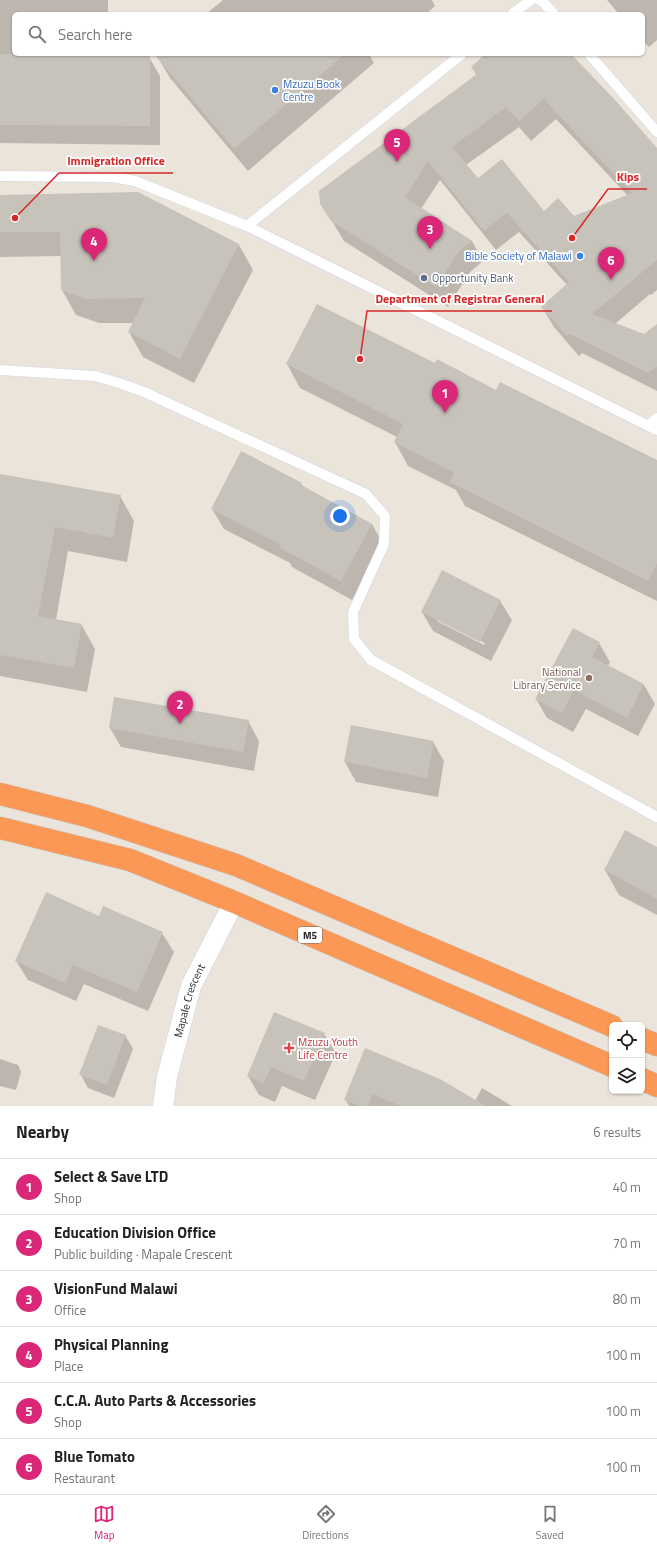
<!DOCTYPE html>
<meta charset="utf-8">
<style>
body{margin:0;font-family:"Titillium Web",sans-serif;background:#f2f2f2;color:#222}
.controls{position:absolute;right:12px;bottom:12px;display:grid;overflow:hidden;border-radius:6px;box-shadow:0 1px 3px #0004}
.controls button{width:36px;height:36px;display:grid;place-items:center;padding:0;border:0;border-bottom:1px solid #e0e0e0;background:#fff;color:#222;font:20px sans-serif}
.you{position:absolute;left:340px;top:516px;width:14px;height:14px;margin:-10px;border:3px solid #fff;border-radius:50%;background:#1a73e8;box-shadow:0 0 0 6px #1a73e833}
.badge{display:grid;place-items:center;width:26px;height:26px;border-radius:50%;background:#db2777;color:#fff;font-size:13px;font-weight:700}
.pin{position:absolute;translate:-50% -33px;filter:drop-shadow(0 1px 2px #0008)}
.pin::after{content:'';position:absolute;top:21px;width:14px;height:12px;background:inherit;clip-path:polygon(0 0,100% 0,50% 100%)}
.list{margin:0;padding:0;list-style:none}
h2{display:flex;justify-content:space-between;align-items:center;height:52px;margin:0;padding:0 16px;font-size:17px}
h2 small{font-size:13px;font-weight:400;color:#767676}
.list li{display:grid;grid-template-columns:26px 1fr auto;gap:12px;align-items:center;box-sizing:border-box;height:56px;padding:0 16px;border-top:1px solid #e0e0e0}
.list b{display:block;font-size:15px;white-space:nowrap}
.list p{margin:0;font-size:13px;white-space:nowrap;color:#767676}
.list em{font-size:13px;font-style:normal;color:#767676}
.icon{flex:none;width:22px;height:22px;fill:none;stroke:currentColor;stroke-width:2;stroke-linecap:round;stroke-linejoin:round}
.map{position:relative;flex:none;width:657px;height:1106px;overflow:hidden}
.search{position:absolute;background:#fff;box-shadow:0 1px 3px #0004;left:12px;right:12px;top:12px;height:44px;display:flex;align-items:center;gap:10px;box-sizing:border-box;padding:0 14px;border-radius:6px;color:#767676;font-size:15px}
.sheet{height:388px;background:#fff}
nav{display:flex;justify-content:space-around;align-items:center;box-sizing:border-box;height:56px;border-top:1px solid #e0e0e0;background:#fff;font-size:11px;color:#767676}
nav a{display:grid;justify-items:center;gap:2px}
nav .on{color:#db2777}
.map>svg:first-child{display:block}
</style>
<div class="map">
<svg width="657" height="1106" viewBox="0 0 657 1106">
<rect width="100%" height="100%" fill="#ebe4db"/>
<g fill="#0003" fill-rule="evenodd">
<polygon points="0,0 108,0 108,14 14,14 14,54 85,54 84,56 149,57 160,76 160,145 0,143"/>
<polygon points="223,0 432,0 435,6 426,14 206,14"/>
<polygon points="607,0 657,0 657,40 649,47 643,41 643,14 619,14"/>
<polygon points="159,54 369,54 374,63 248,171 170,78 157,56"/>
<path d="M487 54H570L657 149V290L651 295 650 294 615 324 644 335 657 325V391L582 353 579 356 554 327 542 307 567 285 519 232 496 250 440 180 421 209 472 241 483 261 470 272 448 307 344 241 321 203 477 76 472 67ZM556 119 628 196 574 218 544 212 478 179 466 165 519 127 531 141Z"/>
<polygon points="138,193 239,245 253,270 194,383 143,357 129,332 134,323 99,323 76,315 62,290 61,256 0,257 0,196"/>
<polygon points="287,364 497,391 657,461 657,601 465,506 456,490 408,466 395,442 397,437 300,388"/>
<polygon points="0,475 120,496 134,521 127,562 68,551 56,620 81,624 95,649 87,692 0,676"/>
<polygon points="301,484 304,487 372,524 383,544 352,600 292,567 290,563 224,529 212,509"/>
<path d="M500 601 512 620 491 661 433 631 422 612ZM437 619 485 643 484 645 437 621Z"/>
<polygon points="599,643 610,662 608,666 644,685 655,704 638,736 586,709 573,732 547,718 536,699"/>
<polygon points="248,721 259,741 254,771 121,747 110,728"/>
<polygon points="352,726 433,742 444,761 438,797 356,782 345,762"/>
<polygon points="657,848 657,915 619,895 605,870"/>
<polygon points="99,917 162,933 174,952 148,1011 84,984 76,1001 28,980 16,961"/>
<polygon points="324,1034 336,1053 315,1100 282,1086 275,1102 259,1095 248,1076"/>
<polygon points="125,1035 133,1049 114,1098 88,1088 81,1075"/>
<polygon points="365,1050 475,1101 482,1088 512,1106 349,1106 345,1099"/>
<polygon points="0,1059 18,1065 21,1072 16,1090 0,1086"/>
</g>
<g fill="#c7c2ba" fill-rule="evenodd">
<polygon points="0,54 150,56 150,126 0,125"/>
<polygon points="154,54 345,54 234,149"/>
<path d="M485 54H571L615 100 657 148V260L592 314 644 334 657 324V367L648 373 570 334 567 336 541 307 569 282 507 213 484 231 428 161 405 197 472 241 459 251 436 287 331 221 320 204 319 191 477 74 471 67ZM544 99 577 135 632 193 574 216 558 198 544 211 502 159 478 178 452 147 506 107 519 121Z"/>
<polygon points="138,192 239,244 180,359 128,332 145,298 85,299 61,290 60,232 0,232 0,195"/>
<polygon points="317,304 435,363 437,359 496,390 500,382 657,460 657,563 648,581 450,482 454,473 394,442 403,424 286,364"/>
<polygon points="241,451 302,483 301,485 372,524 341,581 280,548 281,545 211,509"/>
<polygon points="0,474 121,495 113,538 55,527 38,616 82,624 74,668 0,655"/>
<polygon points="442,570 501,600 480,642 421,612"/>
<polygon points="573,628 600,642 592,657 644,684 627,718 574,690 562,713 535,699"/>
<polygon points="114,697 249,720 243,752 109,728"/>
<polygon points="351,725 434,741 427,778 344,762"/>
<polygon points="625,830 657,847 657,899 604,870"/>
<polygon points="46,892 99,916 103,906 163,932 137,992 73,965 65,983 15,961"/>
<polygon points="274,1012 325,1033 304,1081 271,1067 264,1083 247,1076"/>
<polygon points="98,1025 126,1035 107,1085 79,1075"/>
<polygon points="365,1048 440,1079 486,1106 401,1106 372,1094 368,1106 360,1106 344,1100"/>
</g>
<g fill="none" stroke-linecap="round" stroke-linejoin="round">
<defs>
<g id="lane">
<polyline points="539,0 543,2 554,14"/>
<polyline points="512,14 531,0"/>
<polyline points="589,54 657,132"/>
<polyline points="0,176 112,177 135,181 247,226 657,430"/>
<polyline points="247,226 462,54"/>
<polyline points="0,370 95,376 119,383 144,392 366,494 385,516 384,544 353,612 354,639 371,660 657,817"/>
<polyline points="648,426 657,418"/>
</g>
<g id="street">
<path id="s1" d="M163 1106 167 1077 191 986 234 902"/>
</g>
<g id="highway">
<polyline points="0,794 87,816 236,865 612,1026"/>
<polyline points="0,828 130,860 234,902 612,1066"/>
<polyline points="642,1039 657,1045"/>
<polyline points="642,1079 657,1086"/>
</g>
</defs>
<use href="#lane" stroke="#d1d4e2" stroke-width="11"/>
<use href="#street" stroke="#d1d4e2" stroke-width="21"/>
<use href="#highway" stroke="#c3c3c3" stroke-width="23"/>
<use href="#lane" stroke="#fff" stroke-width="10"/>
<use href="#street" stroke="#fff" stroke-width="20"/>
<use href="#highway" stroke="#fc9856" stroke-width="22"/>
</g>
<g fill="#3f7fe0" stroke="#fff" stroke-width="1.5">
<circle cx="275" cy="90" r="4"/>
<circle cx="580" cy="256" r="4"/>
</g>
<circle fill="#5c6f8a" stroke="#fff" stroke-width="1.5" cx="424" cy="278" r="4"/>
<circle fill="#8d6e63" stroke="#fff" stroke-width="1.5" cx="589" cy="678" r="4"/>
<path fill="#e0444e" stroke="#fff" stroke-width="1.5" d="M287 1042h4v4h4v4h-4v4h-4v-4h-4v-4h4z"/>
<g text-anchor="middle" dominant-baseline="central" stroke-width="3.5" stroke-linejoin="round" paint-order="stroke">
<rect fill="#fff" stroke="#696969" stroke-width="1" x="298" y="927" width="24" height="16" rx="3"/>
<g font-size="10" font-weight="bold" fill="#292929">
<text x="310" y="935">M5</text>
</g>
<g font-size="11" fill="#366cbe" stroke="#fff" text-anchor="start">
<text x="283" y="84">Mzuzu Book<tspan x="283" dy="13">Centre</tspan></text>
<text x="572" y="256" text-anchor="end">Bible Society of Malawi</text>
</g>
<g font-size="11" fill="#4e5e75" stroke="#fff" text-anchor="start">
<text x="432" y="278">Opportunity Bank</text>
</g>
<g font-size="11" fill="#785e54" stroke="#fff" text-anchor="end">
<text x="581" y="672">National<tspan x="581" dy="13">Library Service</tspan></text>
</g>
<g font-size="11" fill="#292929" stroke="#fff">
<text stroke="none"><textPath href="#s1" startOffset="109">Mapale Crescent</textPath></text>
</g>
<g font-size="11" fill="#be3a42" stroke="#fff" text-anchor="start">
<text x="298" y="1042">Mzuzu Youth<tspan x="298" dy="13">Life Centre</tspan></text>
</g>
</g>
<path fill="none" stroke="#d62828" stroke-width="1.5" d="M15 218L59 173H173M572 238L608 189H647M360 359L367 311H552"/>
<g fill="#d62828" stroke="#fff" stroke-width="1.5">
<circle cx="15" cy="218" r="4"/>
<circle cx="572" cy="238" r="4"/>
<circle cx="360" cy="359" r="4"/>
</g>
<g font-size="12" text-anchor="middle" font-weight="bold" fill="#d62828" stroke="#fff" stroke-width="3.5" stroke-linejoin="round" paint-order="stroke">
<text x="116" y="165">Immigration Office</text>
<text x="628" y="181">Kips</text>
<text x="460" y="303">Department of Registrar General</text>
</g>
</svg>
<div class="controls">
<button><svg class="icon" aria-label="locate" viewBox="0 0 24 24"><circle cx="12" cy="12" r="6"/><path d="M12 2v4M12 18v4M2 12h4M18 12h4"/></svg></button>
<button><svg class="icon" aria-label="layers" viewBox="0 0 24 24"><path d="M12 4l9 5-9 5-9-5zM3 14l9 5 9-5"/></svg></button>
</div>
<div class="you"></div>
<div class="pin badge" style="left:445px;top:413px">1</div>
<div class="pin badge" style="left:180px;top:724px">2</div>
<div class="pin badge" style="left:430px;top:249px">3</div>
<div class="pin badge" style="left:94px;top:261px">4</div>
<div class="pin badge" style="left:397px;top:162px">5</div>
<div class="pin badge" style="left:611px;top:280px">6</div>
<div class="search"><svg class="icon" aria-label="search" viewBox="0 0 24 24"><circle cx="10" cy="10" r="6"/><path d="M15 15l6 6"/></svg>Search here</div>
</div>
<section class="sheet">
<h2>Nearby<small>6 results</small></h2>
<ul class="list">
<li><span class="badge">1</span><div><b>Select &amp; Save LTD</b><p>Shop</p></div><em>40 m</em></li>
<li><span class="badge">2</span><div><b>Education Division Office</b><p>Public building · Mapale Crescent</p></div><em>70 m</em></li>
<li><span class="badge">3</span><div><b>VisionFund Malawi</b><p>Office</p></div><em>80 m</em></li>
<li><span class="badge">4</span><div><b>Physical Planning</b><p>Place</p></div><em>100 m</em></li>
<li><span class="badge">5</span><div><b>C.C.A. Auto Parts &amp; Accessories</b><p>Shop</p></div><em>100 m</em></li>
<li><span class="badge">6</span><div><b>Blue Tomato</b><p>Restaurant</p></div><em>100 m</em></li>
</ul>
</section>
<nav>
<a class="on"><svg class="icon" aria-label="map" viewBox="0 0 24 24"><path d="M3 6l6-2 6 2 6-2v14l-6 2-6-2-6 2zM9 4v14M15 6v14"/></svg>Map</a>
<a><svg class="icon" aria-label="directions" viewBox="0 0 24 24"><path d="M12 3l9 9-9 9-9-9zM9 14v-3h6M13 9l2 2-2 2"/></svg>Directions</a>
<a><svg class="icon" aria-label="saved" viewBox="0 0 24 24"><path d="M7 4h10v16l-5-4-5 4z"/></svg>Saved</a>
</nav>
